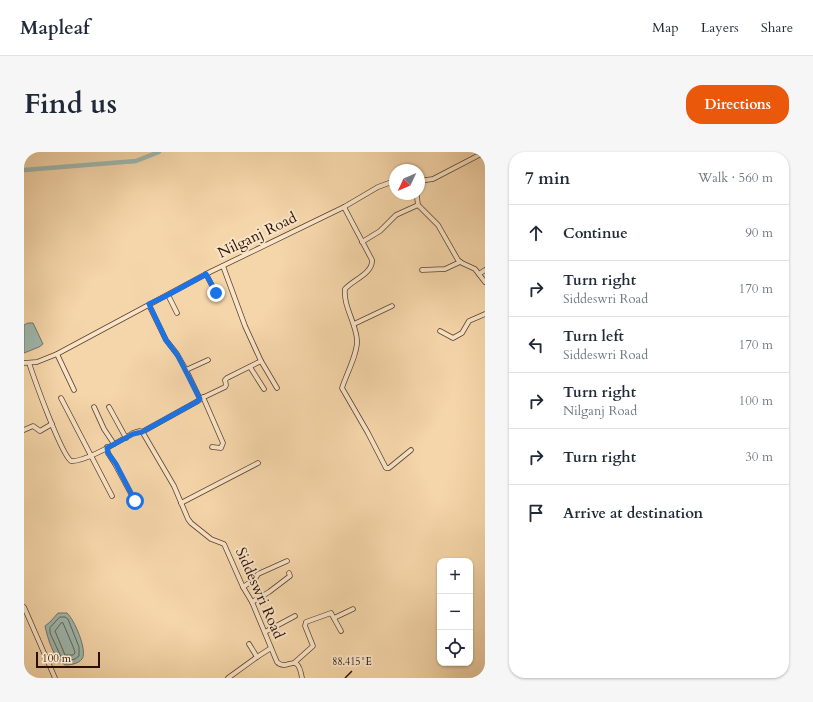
<!DOCTYPE html>
<meta charset="utf-8">
<style>
body{margin:0;font-family:Cardo,serif;background:#f6f6f7;color:#1f2937}
.controls{position:absolute;right:12px;bottom:12px;display:grid;overflow:hidden;border-radius:8px;box-shadow:0 1px 3px #0004}
.controls button{width:36px;height:36px;display:grid;place-items:center;padding:0;border:0;border-bottom:1px solid #e0e1e3;background:#fff;color:#1f2937;font:20px sans-serif}
.compass{position:absolute;left:365px;top:12px;width:36px;height:36px;border-radius:50%;background:#fff;box-shadow:0 1px 3px #0004;rotate:226deg}
.scale{position:absolute;left:12px;bottom:10px;width:64px;box-sizing:border-box;padding-left:4px;border:2px solid #2c0f00;border-top:0;font-size:11px;line-height:14px;white-space:nowrap;color:#2c0f00;-webkit-text-stroke:3px #f8e4c8;paint-order:stroke}
.stop{position:absolute;width:12px;height:12px;margin:-9px;border:3px solid #1a73e8;border-radius:50%;background:#fff}
.stop.end{background:#1a73e8;border-color:#fff;box-shadow:0 1px 4px #0008}
.list{margin:0;padding:0;list-style:none}
h2{display:flex;justify-content:space-between;align-items:center;height:52px;margin:0;padding:0 16px;font-size:17px}
h2 small{font-size:13px;font-weight:400;color:#747a83}
.list li{display:grid;grid-template-columns:26px 1fr auto;gap:12px;align-items:center;box-sizing:border-box;height:56px;padding:0 16px;border-top:1px solid #e0e1e3}
.list b{display:block;font-size:15px;white-space:nowrap}
.list p{margin:0;font-size:13px;white-space:nowrap;color:#747a83}
.list em{font-size:13px;font-style:normal;color:#747a83}
.icon{flex:none;width:22px;height:22px;fill:none;stroke:currentColor;stroke-width:2;stroke-linecap:round;stroke-linejoin:round}
.map{position:relative;flex:none;width:461px;height:526px;overflow:hidden;border-radius:16px}
header{display:flex;align-items:center;gap:24px;box-sizing:border-box;height:56px;padding:0 20px;background:#fff;border-bottom:1px solid #e0e1e3}
header strong{font-size:19px}
nav{display:flex;gap:22px;margin-inline-start:auto;font-size:14px}
.intro{display:flex;align-items:center;justify-content:space-between;box-sizing:border-box;height:96px;padding:0 24px}
h1{margin:0;font-size:28px}
.button{padding:10px 18px;border-radius:16px;background:#ea580c;color:#fff;font-size:14px;font-weight:700}
main{display:flex;gap:24px;padding:0 24px}
aside{flex:1;background:#fff;border-radius:16px;box-shadow:0 1px 3px #0004}
.map>svg:first-child{display:block}
</style>
<header>
<strong>Mapleaf</strong>
<nav><a>Map</a><a>Layers</a><a>Share</a></nav>
</header>
<div class="intro"><h1>Find us</h1><a class="button">Directions</a></div>
<main>
<div class="map">
<svg width="461" height="526" viewBox="0 0 461 526">
<rect width="100%" height="100%" fill="#f5d6aa"/>
<filter id="stains"><feTurbulence type="fractalNoise" baseFrequency=".005" numOctaves="4"/><feColorMatrix values="0 0 0 0 .2 0 0 0 0 .09 0 0 0 0 .02 0 0 0 .5 -.17"/></filter>
<radialGradient id="worn" r=".72"><stop offset=".6" stop-color="#630" stop-opacity="0"/><stop offset="1" stop-color="#630" stop-opacity=".3"/></radialGradient>
<g fill="#9db8af" stroke="#707469">
<polygon points="4,171 9,171 19,192 15,195 0,201 0,173"/>
<path d="M34 461H43C50 467 64 499 58 507 54 512 46 513 41 513 29 506 24 487 21 474L26 470Z"/>
</g>
<g fill="none" stroke-linecap="round" stroke-linejoin="round">
<g stroke="#646458" stroke-width="1">
<polygon points="36,465 41,465 44,467 55,495 55,504 51,507 42,509 38,507 26,481 26,476"/>
<polygon points="39,471 50,497 51,501 49,503 41,503 31,479 37,471"/>
</g>
<polyline stroke="#9db8af" stroke-width="4.5" points="0,18 112,9 135,0"/>
<defs>
<g id="minor">
<polyline points="395,29 409,27 461,0"/>
<polyline points="395,39 397,29"/>
<polyline points="393,42 393,45 394,53 414,73 434,108 438,111 451,117 461,130"/>
<path d="M320 55 348 108C349 121 329 128 321 137 319 154 332 171 333 188 334 201 322 223 318 236L344 281 362 316H365L387 298"/>
<polyline points="338,90 356,79 372,63 394,53"/>
<polyline points="398,118 421,117 436,110"/>
<polyline points="182,122 192,141"/>
<polyline points="455,122 461,118"/>
<polyline points="144,143 153,161"/>
<polyline points="330,172 368,154"/>
<polyline points="416,179 429,186 438,181 445,169 461,162"/>
<polyline points="33,202 50,238"/>
<polyline points="237,209 253,236"/>
<polyline points="0,211 13,210 33,202 186,120 320,55 354,35 365,31 371,31"/>
<path d="M5 211C10 226 37 302 47 309 61 310 96 289 109 281L116 279 119 281 150 334 164 367 167 371 187 387 200 392 219 435 228 450 253 510C264 521 273 497 278 526"/>
<polyline points="226,215 240,237"/>
<polyline points="162,218 184,208"/>
<polyline points="179,245 199,291 197,296 188,295"/>
<polyline points="37,246 88,344"/>
<polyline points="176,247 201,235 202,233 201,228 203,226 237,209 221,174 199,114"/>
<polyline points="70,255 80,277 90,292"/>
<polyline points="85,255 102,286"/>
<polyline points="0,278 9,274 16,279 28,272"/>
<polyline points="118,280 174,249 176,247 162,218 153,202 142,188 125,153"/>
<polyline points="83,295 84,301 91,312 111,349"/>
<polyline points="157,351 234,311"/>
<polyline points="219,435 231,427 234,422 263,409"/>
<polyline points="228,450 245,440 266,424 265,421"/>
<polyline points="0,455 31,526"/>
<polyline points="310,466 329,457"/>
<polyline points="241,480 271,464"/>
<polyline points="225,492 233,505"/>
<polyline points="270,511 289,494 281,474 282,470 307,461 317,479"/>
<polyline points="204,526 233,505 247,496"/>
</g>
</defs>
<use href="#minor" stroke="#5e412a" stroke-width="5.5"/>
<use href="#minor" stroke="#f8e4c8" stroke-width="4"/>
</g>
<g fill="none" stroke-linecap="round" stroke-linejoin="round">
<polyline stroke="#1a73e8" stroke-width="5" points="111,349 92,312 84,301 83,296 109,282 118,280 174,249 176,247 154,204 142,188 125,152 144,143 182,122 192,141"/>
</g>
<path fill="none" stroke="#2c0f00" stroke-width="1.5" d="M321 526 328 519"/>
<g text-anchor="middle" dominant-baseline="central" stroke-width="4" stroke-linejoin="round" paint-order="stroke">
<g font-size="15" fill="#2c0f00" stroke="#f8e4c8">
<text transform="translate(233 83) rotate(-26)">Nilganj Road</text>
<text transform="translate(236 441) rotate(66)">Siddeswri Road</text>
</g>
</g>
<g font-size="10" text-anchor="middle" fill="#2c0f00" stroke="#f8e4c8" stroke-width="4" stroke-linejoin="round" paint-order="stroke">
<text x="328" y="513">88.415°E</text>
</g>
<rect width="100%" height="100%" filter="url(#stains)"/>
<rect width="100%" height="100%" fill="url(#worn)"/>
</svg>
<div class="controls">
<button>+</button>
<button>−</button>
<button><svg class="icon" aria-label="locate" viewBox="0 0 24 24"><circle cx="12" cy="12" r="6"/><path d="M12 2v4M12 18v4M2 12h4M18 12h4"/></svg></button>
</div>
<svg class="compass" viewBox="-18 -18 36 36"><path d="M0-13l5 13h-10z" fill="#e53935"/><path d="M0 13l5-13h-10z" fill="#747a83"/></svg>
<div class="scale">100 m</div>
<div class="stop" style="left:111px;top:349px"></div>
<div class="stop end" style="left:192px;top:141px"></div>
</div>
<aside>
<h2>7 min<small>Walk · 560 m</small></h2>
<ul class="list">
<li><svg class="icon" aria-label="ahead" viewBox="0 0 24 24"><path d="M12 20V5M6 11l6-6 6 6"/></svg><div><b>Continue</b></div><em>90 m</em></li>
<li><svg class="icon" aria-label="right" viewBox="0 0 24 24"><path d="M7 20v-9h11M14 6l5 5-5 5"/></svg><div><b>Turn right</b><p>Siddeswri Road</p></div><em>170 m</em></li>
<li><svg class="icon" aria-label="left" viewBox="0 0 24 24"><path d="M17 20v-9H6M10 6l-5 5 5 5"/></svg><div><b>Turn left</b><p>Siddeswri Road</p></div><em>170 m</em></li>
<li><svg class="icon" aria-label="right" viewBox="0 0 24 24"><path d="M7 20v-9h11M14 6l5 5-5 5"/></svg><div><b>Turn right</b><p>Nilganj Road</p></div><em>100 m</em></li>
<li><svg class="icon" aria-label="right" viewBox="0 0 24 24"><path d="M7 20v-9h11M14 6l5 5-5 5"/></svg><div><b>Turn right</b></div><em>30 m</em></li>
<li><svg class="icon" aria-label="arrive" viewBox="0 0 24 24"><path d="M6 21V4h12l-3 4 3 4H6"/></svg><div><b>Arrive at destination</b></div></li>
</ul>
</aside>
</main>
